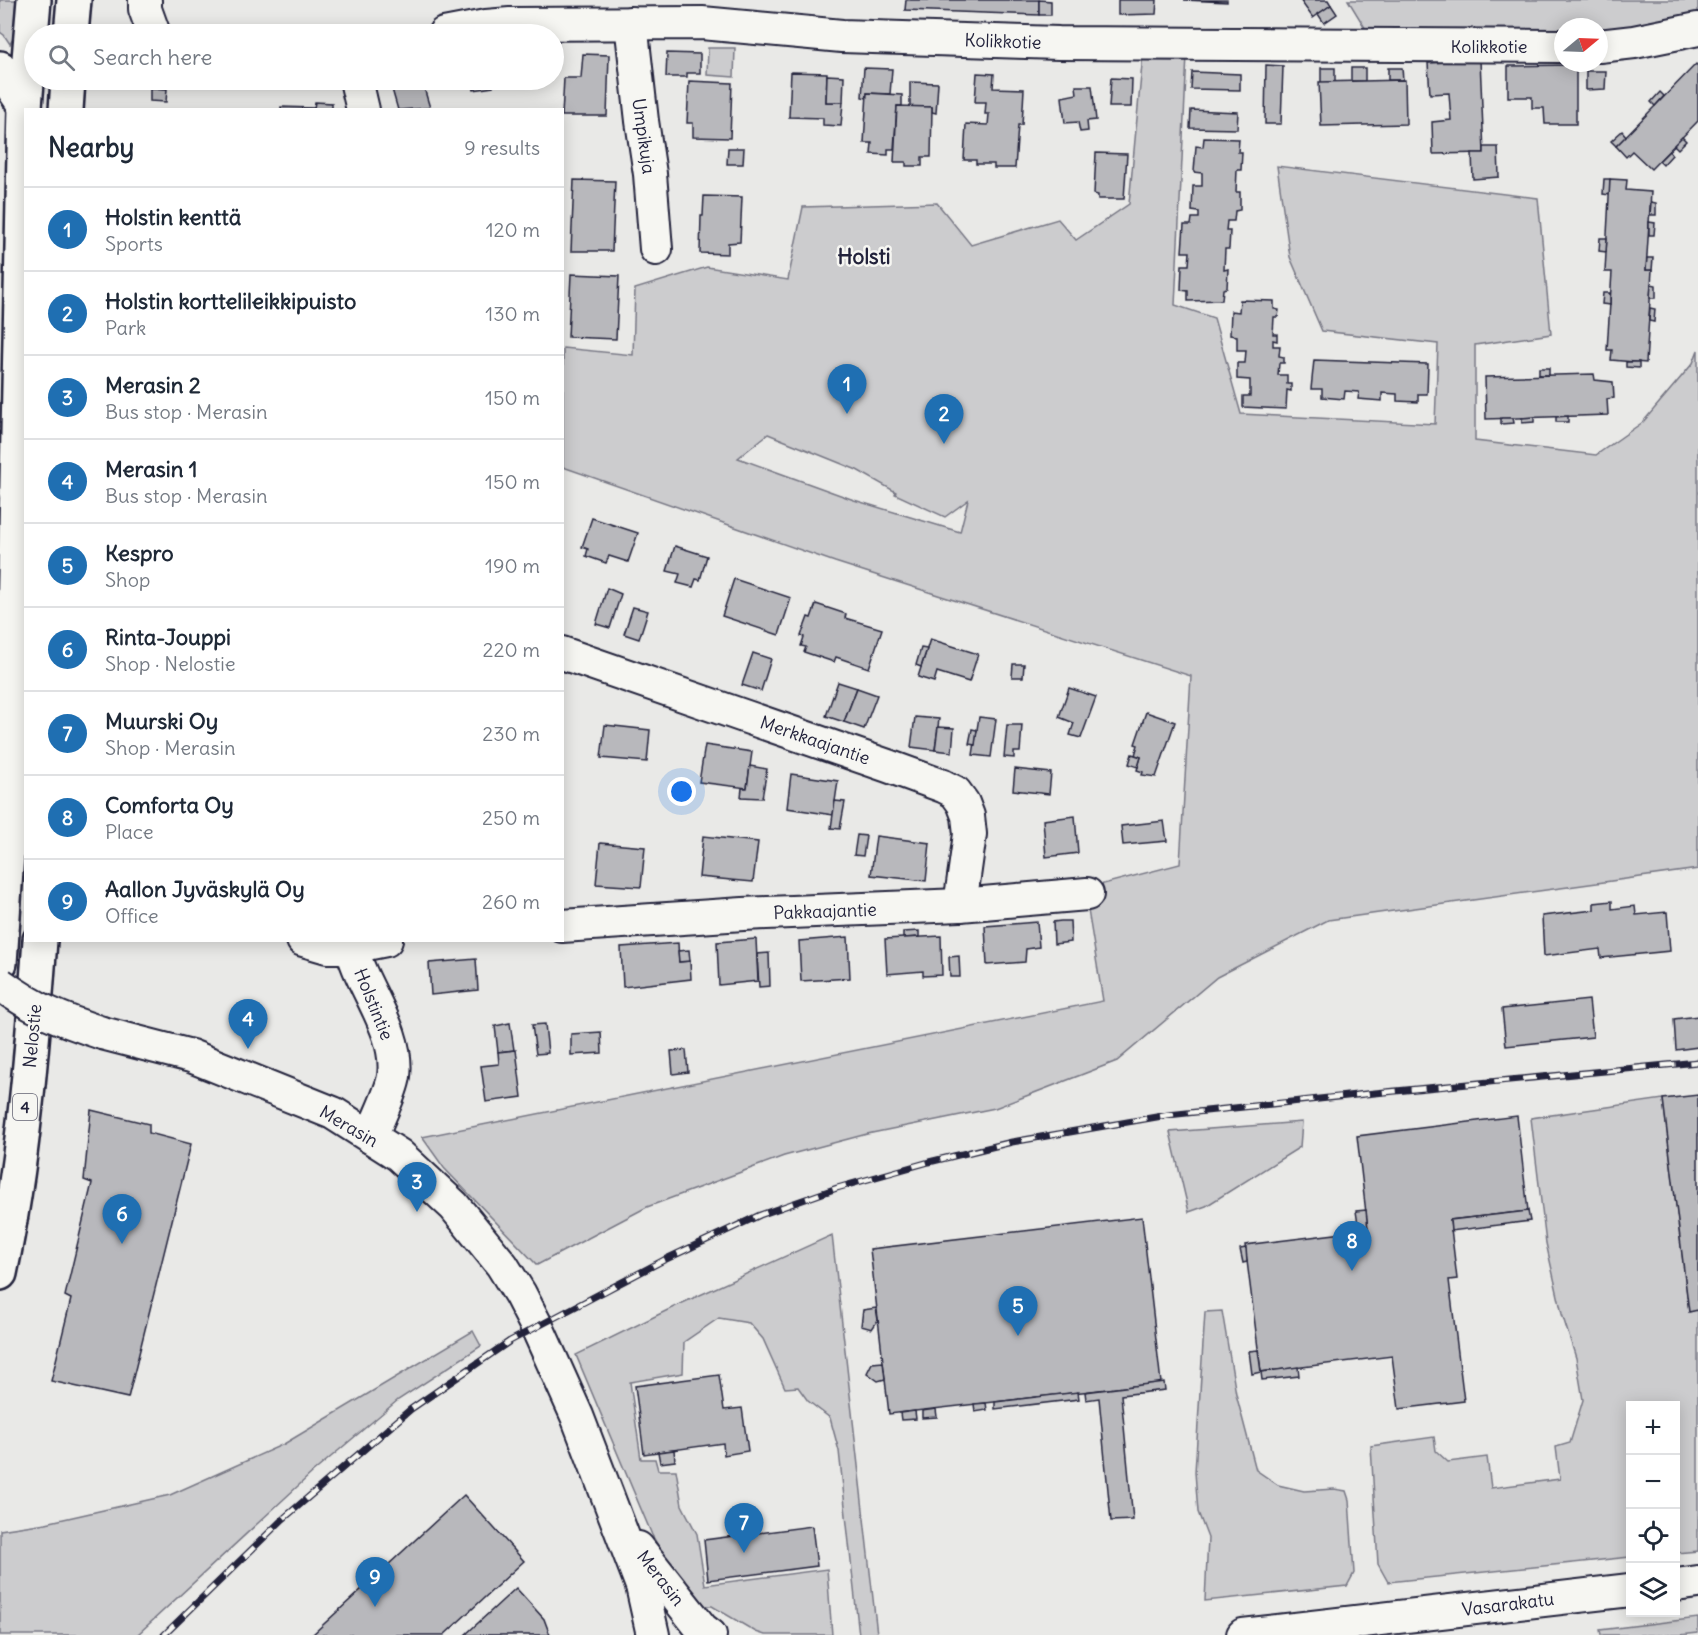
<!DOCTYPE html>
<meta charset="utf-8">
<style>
body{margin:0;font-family:Delius,sans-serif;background:#f2f2f3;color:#1f2937}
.controls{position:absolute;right:18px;bottom:18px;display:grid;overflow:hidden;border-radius:0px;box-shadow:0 3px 15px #0003}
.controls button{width:54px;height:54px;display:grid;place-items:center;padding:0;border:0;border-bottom:2px solid #e0e1e3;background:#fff;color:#1f2937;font:30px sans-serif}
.compass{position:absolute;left:1554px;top:18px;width:54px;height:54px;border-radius:50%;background:#fff;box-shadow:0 3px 15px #0003;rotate:71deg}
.you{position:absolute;left:682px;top:792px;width:21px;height:21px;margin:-15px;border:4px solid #fff;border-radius:50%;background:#1a73e8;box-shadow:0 0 0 9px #1a73e833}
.badge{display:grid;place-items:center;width:39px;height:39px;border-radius:50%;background:#1f6fb2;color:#fff;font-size:20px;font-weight:700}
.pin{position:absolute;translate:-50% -50px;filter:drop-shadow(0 2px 3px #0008)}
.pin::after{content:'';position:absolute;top:32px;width:21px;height:18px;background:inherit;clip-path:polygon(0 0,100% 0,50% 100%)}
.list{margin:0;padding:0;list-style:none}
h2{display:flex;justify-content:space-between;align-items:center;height:78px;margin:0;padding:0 24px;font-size:26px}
h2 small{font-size:20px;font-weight:400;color:#747a83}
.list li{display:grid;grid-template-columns:39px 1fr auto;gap:18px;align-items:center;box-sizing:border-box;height:84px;padding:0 24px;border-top:2px solid #e0e1e3}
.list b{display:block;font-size:22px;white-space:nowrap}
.list p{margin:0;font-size:20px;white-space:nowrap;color:#747a83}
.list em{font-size:20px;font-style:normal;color:#747a83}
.icon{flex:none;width:33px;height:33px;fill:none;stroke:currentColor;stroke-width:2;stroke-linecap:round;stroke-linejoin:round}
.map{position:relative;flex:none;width:1698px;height:1635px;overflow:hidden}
.search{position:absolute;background:#fff;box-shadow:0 3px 15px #0003;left:24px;top:24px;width:540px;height:66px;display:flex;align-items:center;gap:15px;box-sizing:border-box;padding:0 21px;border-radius:33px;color:#747a83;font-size:22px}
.panel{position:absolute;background:#fff;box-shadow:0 3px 15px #0003;left:24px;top:108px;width:540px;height:834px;border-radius:0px}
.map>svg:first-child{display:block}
</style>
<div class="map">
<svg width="1698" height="1635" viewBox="0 0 1698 1635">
<rect width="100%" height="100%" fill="#e9e9e7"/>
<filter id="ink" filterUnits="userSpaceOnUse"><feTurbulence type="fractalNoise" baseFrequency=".0167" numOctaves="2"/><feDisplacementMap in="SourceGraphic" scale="12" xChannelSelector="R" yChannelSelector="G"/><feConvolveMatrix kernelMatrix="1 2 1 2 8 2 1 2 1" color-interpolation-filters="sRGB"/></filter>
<g filter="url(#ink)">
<g fill="#ccccce" stroke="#777784" stroke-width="1.5" fill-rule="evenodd">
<polygon points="0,0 16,0 13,39 10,44 4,35 0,32"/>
<polygon points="1348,0 1698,0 1698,21 1599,36 1599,27 1563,27 1563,36 1370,36"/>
<polygon points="708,48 735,48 734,77 707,75"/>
<path d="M1143 54 1187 55 1175 305 1214 318 1241 414 1435 424 1438 344 1322 331 1290 257 1277 166 1538 198 1551 334 1475 345V441L1596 455 1643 422 1693 363 1698 350V869L1328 920 1217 977 1117 1061 995 1108 867 1134 784 1156 647 1207 537 1265 444 1168 422 1137 1103 1001 1088 910V888L1180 864 1191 676 835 562 563 467V348L633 355 635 289 707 267 788 280 803 207 937 203 971 245 1058 219 1076 240 1129 204ZM768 434 857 470 896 492 895 494 945 517 968 500 960 532 854 500 738 458Z"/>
<polygon points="1663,1099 1689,1311 1698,1310 1698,1551 1676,1553 1676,1406 1630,1406 1630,1557 1388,1582 1378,1564 1371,1446 1434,1437 1436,1451 1448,1462 1487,1457 1491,1488 1560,1479 1556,1447 1570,1443 1583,1400 1576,1358 1562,1314 1546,1243 1531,1118"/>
<polygon points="1302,1122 1300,1147 1206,1206 1189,1212 1170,1132"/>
<polygon points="832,1235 877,1634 859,1635 839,1451 830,1418 808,1401 798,1387 785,1388 763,1339 749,1323 719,1318 684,1342 683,1373 630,1382 641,1459 655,1459 658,1470 676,1470 682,1505 697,1534 705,1585 827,1569 832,1635 765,1635 756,1632 712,1606 693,1606 652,1535 576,1355 678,1305"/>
<polygon points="1222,1311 1236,1394 1256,1470 1278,1485 1304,1491 1334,1489 1346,1491 1349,1500 1354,1573 1347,1586 1205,1601 1208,1538 1198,1512 1195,1472 1205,1312"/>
<polygon points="473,1331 481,1346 398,1400 312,1473 137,1635 0,1635 0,1530 46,1523 170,1495 284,1444"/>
<polygon points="1698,1618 1698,1633 1680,1635 1601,1635 1600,1630"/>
</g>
<g fill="#b8b8bc" stroke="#22223b" stroke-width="1.5">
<polygon points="906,0 1039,0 1039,15 905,10"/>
<polygon points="1039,0 1051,1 1051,15 1039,15"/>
<polygon points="1118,0 1157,0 1156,14 1118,15"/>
<polygon points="1184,0 1227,0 1227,2"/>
<polygon points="1300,0 1328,0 1331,5 1313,18"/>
<polygon points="1331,5 1337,14 1324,23 1318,14"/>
<polygon points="667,53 700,54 700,73 687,73 687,77 666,77"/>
<polygon points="583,54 609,55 607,116 562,116 564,78 581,78"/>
<polygon points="1480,60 1484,153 1433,154 1432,122 1451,120 1449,93 1430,94 1428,63"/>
<polygon points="1696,64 1698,66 1698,121 1651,169 1632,151 1626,157 1616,146"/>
<polygon points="1266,65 1283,66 1281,124 1265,124"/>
<polygon points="1576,65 1576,124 1545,124 1544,108 1532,108 1532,97 1508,97 1508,66"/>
<polygon points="864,68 892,69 890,94 867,93 867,98 862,97"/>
<polygon points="1321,68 1335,68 1335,82 1321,83"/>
<rect x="1351" y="68" width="14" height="13"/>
<polygon points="1388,68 1402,68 1403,80 1388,80"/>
<polygon points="1586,71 1606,71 1605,89 1586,90"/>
<polygon points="791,72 827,73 826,102 843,102 841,126 823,125 823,118 789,117"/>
<polygon points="1192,72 1240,74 1240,90 1191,89"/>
<polygon points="977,73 994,74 993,88 1024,89 1022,125 1018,125 1015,168 994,168 994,164 976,164 976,160 964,160 966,124 988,125 989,114 985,114 986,102 975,102"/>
<polygon points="827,75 844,76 843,102 826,102"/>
<polygon points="1111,78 1132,79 1131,107 1109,107"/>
<polygon points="468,80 492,80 493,87 474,90 473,86 469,86"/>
<polygon points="1405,80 1406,124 1321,126 1319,82"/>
<polygon points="422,81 430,108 398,110 392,89"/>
<polygon points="689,81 732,83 730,138 693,137 693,123 687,123"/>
<polygon points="910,82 938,83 936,113 932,112 932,107 910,107"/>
<polygon points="1076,86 1092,86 1096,120 1087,121 1088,131 1080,132 1078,122 1065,123 1062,97 1077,94"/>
<polygon points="150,88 167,89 166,102 150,101"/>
<polygon points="1660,92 1664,96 1655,106 1651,102"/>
<polygon points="867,93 902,95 902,106 897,106 894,149 888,149 888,155 871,154 872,143 864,143"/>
<polygon points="315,102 332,103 332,110 281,110 281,107 314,108"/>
<polygon points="897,106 932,107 931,157 922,157 922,166 906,166 906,162 894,162"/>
<polygon points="1191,110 1238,112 1237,129 1190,128"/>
<polygon points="1622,131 1626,136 1616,146 1611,141"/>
<polygon points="1682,137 1686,141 1678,149 1674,145"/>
<polygon points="1204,138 1239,139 1238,152 1242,152 1241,170 1237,170 1236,192 1240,192 1240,210 1235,211 1234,221 1227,221 1226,231 1230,231 1229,249 1225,249 1224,270 1228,269 1227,288 1223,289 1222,300 1188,301 1188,291 1181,290 1182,265 1189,265 1190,252 1182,252 1184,225 1191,225 1192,218 1199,218 1199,212 1192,211 1193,186 1202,186 1202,173 1194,172 1196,146 1203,147"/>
<polygon points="1484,147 1498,147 1499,177 1473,179 1472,153 1484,153"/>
<polygon points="728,148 744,148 743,164 727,164"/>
<polygon points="1669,151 1672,155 1663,165 1659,161"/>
<polygon points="1096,153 1127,154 1124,199 1098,199 1098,195 1094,194"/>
<polygon points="1604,179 1610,179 1610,195 1603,194"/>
<polygon points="1610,179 1627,180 1626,190 1651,192 1646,270 1652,270 1646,363 1611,360 1612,350 1607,350 1612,272 1605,272"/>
<polygon points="574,180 615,181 612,251 571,251"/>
<polygon points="704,196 742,197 740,242 728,243 728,254 700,253 701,216 703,216"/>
<polygon points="1651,202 1656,203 1656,215 1650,215"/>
<polygon points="1649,222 1655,223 1654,235 1649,235"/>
<polygon points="1600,238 1607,238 1606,252 1599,251"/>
<polygon points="1647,258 1653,258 1652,270 1646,270"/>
<polygon points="571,274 619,276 616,339 568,337"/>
<polygon points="1651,284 1656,285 1656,298 1650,298"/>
<polygon points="1603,293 1610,293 1610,305 1602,304"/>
<polygon points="1240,300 1274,301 1274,309 1279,310 1278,317 1274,317 1273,334 1277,334 1277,341 1273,340 1273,346 1280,346 1279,356 1284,357 1284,363 1279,363 1278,375 1287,375 1287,384 1291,384 1291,391 1287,390 1286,409 1243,407 1243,396 1250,396 1250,380 1237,379 1237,363 1245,363 1246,350 1237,350 1237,336 1230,335 1231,311 1239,312"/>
<polygon points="1650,308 1655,309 1654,322 1649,321"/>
<polygon points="1314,360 1428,364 1427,394 1418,394 1418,402 1397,401 1397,394 1382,393 1382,401 1358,399 1359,392 1345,391 1344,399 1322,397 1322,389 1311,389"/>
<polygon points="1626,362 1639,362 1639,368 1626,367"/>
<rect x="1539" y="368" width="10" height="7"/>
<polygon points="1594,374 1595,380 1613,382 1614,398 1607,399 1608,415 1486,419 1485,377"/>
<polygon points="1568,416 1568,422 1556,422 1556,417"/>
<polygon points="1534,417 1534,422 1522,423 1522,418"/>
<polygon points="1501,418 1513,418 1514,423 1501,424"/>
<polygon points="592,518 638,533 628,562 609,556 606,563 586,556 588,549 582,547"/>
<polygon points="675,546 707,556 700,580 696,579 693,587 677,583 680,574 667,571"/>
<polygon points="734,579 791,598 779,635 722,616"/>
<polygon points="607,588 621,594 610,628 596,624"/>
<polygon points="816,604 846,614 845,618 882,629 869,668 836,657 834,662 804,652 806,647 801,646 804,637 801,636 808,617 811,618"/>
<polygon points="633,607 648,611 639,639 624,634"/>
<polygon points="930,639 978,654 969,682 937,672 934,682 918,677"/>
<polygon points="921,648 927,649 921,667 916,665"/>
<polygon points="753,653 771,659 761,691 742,685"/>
<polygon points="1013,664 1024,664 1023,677 1012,677"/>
<polygon points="838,682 857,688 844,722 826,716"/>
<polygon points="857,688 877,695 864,729 844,722"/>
<polygon points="1069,688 1096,697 1081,738 1070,735 1074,723 1059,717"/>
<polygon points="1146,712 1175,722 1156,777 1142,775 1143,772 1137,770 1141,757 1135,755 1138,745 1135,744"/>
<polygon points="915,717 939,719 935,750 911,747"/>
<polygon points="979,717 996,719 991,757 973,755"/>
<polygon points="605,725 650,730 647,762 601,758"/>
<polygon points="1007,725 1022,725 1020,752 1014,752 1014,758 1004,757"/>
<polygon points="938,727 954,728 952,752 935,750"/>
<polygon points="972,729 977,730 975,745 969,744"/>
<polygon points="705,745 752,752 747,788 699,782"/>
<polygon points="1132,754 1141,757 1138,767 1129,764"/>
<polygon points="750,766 767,769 762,798 741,797 742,788 747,788"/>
<polygon points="1015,769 1051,773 1049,794 1013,790"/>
<polygon points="791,774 838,781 833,815 787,808"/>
<polygon points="835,801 845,802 840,829 831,828"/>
<polygon points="1075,816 1078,853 1046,857 1043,820"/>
<polygon points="1164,821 1167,841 1123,845 1121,826"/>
<polygon points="857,835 866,836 863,856 854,855"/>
<polygon points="703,836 758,842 753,882 699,877"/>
<polygon points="876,836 930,843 926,881 871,875"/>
<polygon points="600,843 645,847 641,887 596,884"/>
<polygon points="1612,901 1612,909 1635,906 1636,915 1667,912 1670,951 1601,958 1600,949 1544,956 1542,916 1594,910 1594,903"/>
<polygon points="1061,921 1070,921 1071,942 1054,944 1053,922"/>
<polygon points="1037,922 1039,947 1026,949 1025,962 987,965 985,926"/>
<polygon points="919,931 919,937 903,938 903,932"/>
<polygon points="941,936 942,975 923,976 923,971 887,974 885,939"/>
<polygon points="848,937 850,978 801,981 799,941"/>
<polygon points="756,939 758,981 719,985 717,942"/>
<polygon points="678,943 679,962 690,961 691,979 623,987 621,947"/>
<polygon points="689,950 690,961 679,962 678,951"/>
<polygon points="769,953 770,986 759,987 757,954"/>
<polygon points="959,956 960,977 950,977 949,957"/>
<polygon points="476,959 478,990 431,995 429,963"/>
<polygon points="1589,1000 1593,1037 1506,1046 1502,1009"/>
<polygon points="1698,1016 1698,1047 1676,1050 1674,1019"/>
<polygon points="510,1023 514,1050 498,1052 495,1026"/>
<polygon points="545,1024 548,1053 536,1054 532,1025"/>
<polygon points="601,1032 602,1053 571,1055 571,1034"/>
<polygon points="516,1050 522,1097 486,1102 481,1066 499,1064 498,1052"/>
<polygon points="686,1050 688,1072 673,1074 671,1051"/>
<polygon points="1698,1095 1698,1310 1689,1312 1663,1099"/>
<polygon points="91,1110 149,1124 149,1133 191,1144 128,1398 51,1381 71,1299 65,1296 92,1183 84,1180"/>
<polygon points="1517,1116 1528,1211 1450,1220 1457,1279 1449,1280 1464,1401 1399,1409 1392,1356 1261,1372 1245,1245 1368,1230 1357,1136"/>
<polygon points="1366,1210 1368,1230 1359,1231 1356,1211"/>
<polygon points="1528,1211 1530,1221 1451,1231 1450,1220"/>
<polygon points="1142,1217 1161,1383 889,1414 870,1249"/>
<polygon points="1246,1248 1247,1262 1243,1263 1240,1249"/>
<polygon points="876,1308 878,1320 872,1329 861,1326 863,1310"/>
<polygon points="1258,1350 1261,1372 1252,1374 1249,1351"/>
<polygon points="883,1362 885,1379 878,1381 867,1373 872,1363"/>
<polygon points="1298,1367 1299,1376 1262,1380 1261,1372"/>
<polygon points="719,1375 724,1410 742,1408 748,1451 724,1455 723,1443 644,1454 635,1386"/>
<polygon points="1164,1382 1165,1390 1121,1395 1133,1520 1111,1521 1099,1398 1086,1400 1085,1392"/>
<polygon points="1078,1392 1079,1399 995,1409 995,1402"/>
<polygon points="986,1403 987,1410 975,1412 974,1404"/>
<polygon points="936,1409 937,1417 922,1418 922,1411"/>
<polygon points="915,1411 916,1419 901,1420 900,1413"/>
<polygon points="674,1450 675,1461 660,1463 658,1452"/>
<polygon points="464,1495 524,1561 444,1635 312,1635"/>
<polygon points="812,1526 817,1566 708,1580 704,1540"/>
<polygon points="516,1588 544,1619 550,1635 465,1635"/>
</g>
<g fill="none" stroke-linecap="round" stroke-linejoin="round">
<defs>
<g id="minor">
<polyline points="145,0 145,9 154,34"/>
<polyline points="631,23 642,121 650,174 656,249"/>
<polyline points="444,34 486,26 510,24 702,23 842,36 1059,43 1563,46"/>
<polyline points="1599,46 1634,42 1698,29"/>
<polyline points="356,80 363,110"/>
<polyline points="562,653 888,766 943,786 955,792 963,803 968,816 970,834 960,905"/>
<polyline points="562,926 743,914 960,905 1087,894"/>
<polyline points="303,940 327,947 351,947 386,940"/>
<path d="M350 940C358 985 400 1029 394 1076 392 1092 377 1120 371 1137"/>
<polyline points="102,1033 191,1056 333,1113 399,1155 454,1206 502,1265 520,1294 537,1327 577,1416 642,1586 653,1635"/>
<polyline points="638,1548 702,1629 710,1635"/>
<polyline points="1676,1585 1698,1582"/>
<polyline points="1243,1635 1630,1590"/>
</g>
<g id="highway">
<polyline points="71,34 74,0"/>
<polyline points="0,68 25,106"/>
<polyline points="66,110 68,80"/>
<polyline points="0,963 10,808 25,106 34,0"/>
<path d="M0 1273C23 1164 32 1052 40 940"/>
</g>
</defs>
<use href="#minor" stroke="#22223b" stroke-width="36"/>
<use href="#highway" stroke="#22223b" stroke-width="38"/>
<use href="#minor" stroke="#f6f6f2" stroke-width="32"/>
<use href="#highway" stroke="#f6f6f2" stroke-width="33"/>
<defs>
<polyline id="rail" points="164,1635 283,1519 411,1409 510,1341 664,1260 760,1215 837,1188 929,1162 1012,1142 1168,1115 1375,1093 1698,1062"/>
</defs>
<use href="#rail" stroke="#22223b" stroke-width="7"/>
<use href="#rail" stroke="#f6f6f2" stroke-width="4.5" stroke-dasharray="14" stroke-linecap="butt"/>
<defs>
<path id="minor-bridge" d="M0 984C34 1009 62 1020 102 1033"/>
</defs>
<use href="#minor-bridge" stroke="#22223b" stroke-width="36" stroke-linecap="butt"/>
<use href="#minor-bridge" stroke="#f6f6f2" stroke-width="32"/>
</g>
</g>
<g text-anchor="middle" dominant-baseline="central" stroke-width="5" stroke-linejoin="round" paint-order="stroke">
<rect fill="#f6f6f2" stroke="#626272" stroke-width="1.5" x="13" y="1094" width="24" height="26" rx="4.5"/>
<g font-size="16" font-weight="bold" fill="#22223b">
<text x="25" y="1107">4</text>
</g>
<g font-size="18" fill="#22223b" stroke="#f6f6f2">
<text transform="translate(1003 41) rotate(2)">Kolikkotie</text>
<text x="1489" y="46">Kolikkotie</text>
<text transform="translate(644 136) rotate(82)">Umpikuja</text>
<text transform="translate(815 740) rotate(19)">Merkkaajantie</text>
<text transform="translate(825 911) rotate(-2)">Pakkaajantie</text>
<text transform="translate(374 1004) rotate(68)">Holstintie</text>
<text transform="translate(32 1036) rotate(-85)">Nelostie</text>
<text transform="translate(349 1126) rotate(30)">Merasin</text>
<text transform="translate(661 1578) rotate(52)">Merasin</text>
<text transform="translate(1508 1604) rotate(-7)">Vasarakatu</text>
</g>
<g font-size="21" font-weight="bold" fill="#22223b" stroke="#f6f6f2">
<text x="864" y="256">Holsti</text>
</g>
</g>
</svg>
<div class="controls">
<button>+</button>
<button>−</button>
<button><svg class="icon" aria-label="locate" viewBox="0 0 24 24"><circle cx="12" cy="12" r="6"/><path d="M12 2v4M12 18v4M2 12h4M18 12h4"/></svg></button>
<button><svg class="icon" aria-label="layers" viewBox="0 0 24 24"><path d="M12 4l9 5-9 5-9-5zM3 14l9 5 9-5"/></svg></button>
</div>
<svg class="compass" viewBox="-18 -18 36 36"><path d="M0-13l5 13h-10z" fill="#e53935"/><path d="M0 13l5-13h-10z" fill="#747a83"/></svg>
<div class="you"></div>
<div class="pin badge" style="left:847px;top:414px">1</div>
<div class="pin badge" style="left:944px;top:444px">2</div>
<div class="pin badge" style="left:417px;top:1212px">3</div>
<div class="pin badge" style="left:248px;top:1049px">4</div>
<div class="pin badge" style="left:1018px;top:1336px">5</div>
<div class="pin badge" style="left:122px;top:1244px">6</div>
<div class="pin badge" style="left:744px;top:1553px">7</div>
<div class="pin badge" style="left:1352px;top:1271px">8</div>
<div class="pin badge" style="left:375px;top:1607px">9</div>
<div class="search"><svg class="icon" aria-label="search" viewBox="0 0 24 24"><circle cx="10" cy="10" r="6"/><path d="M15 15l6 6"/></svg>Search here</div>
<section class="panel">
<h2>Nearby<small>9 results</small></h2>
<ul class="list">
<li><span class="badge">1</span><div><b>Holstin kenttä</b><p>Sports</p></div><em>120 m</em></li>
<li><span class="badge">2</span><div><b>Holstin korttelileikkipuisto</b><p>Park</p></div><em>130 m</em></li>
<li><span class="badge">3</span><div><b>Merasin 2</b><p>Bus stop · Merasin</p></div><em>150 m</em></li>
<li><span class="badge">4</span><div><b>Merasin 1</b><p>Bus stop · Merasin</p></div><em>150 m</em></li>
<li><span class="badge">5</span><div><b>Kespro</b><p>Shop</p></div><em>190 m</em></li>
<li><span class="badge">6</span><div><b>Rinta-Jouppi</b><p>Shop · Nelostie</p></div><em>220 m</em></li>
<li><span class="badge">7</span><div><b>Muurski Oy</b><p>Shop · Merasin</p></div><em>230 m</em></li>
<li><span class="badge">8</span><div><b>Comforta Oy</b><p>Place</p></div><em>250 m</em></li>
<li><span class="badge">9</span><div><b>Aallon Jyväskylä Oy</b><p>Office</p></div><em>260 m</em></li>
</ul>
</section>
</div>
